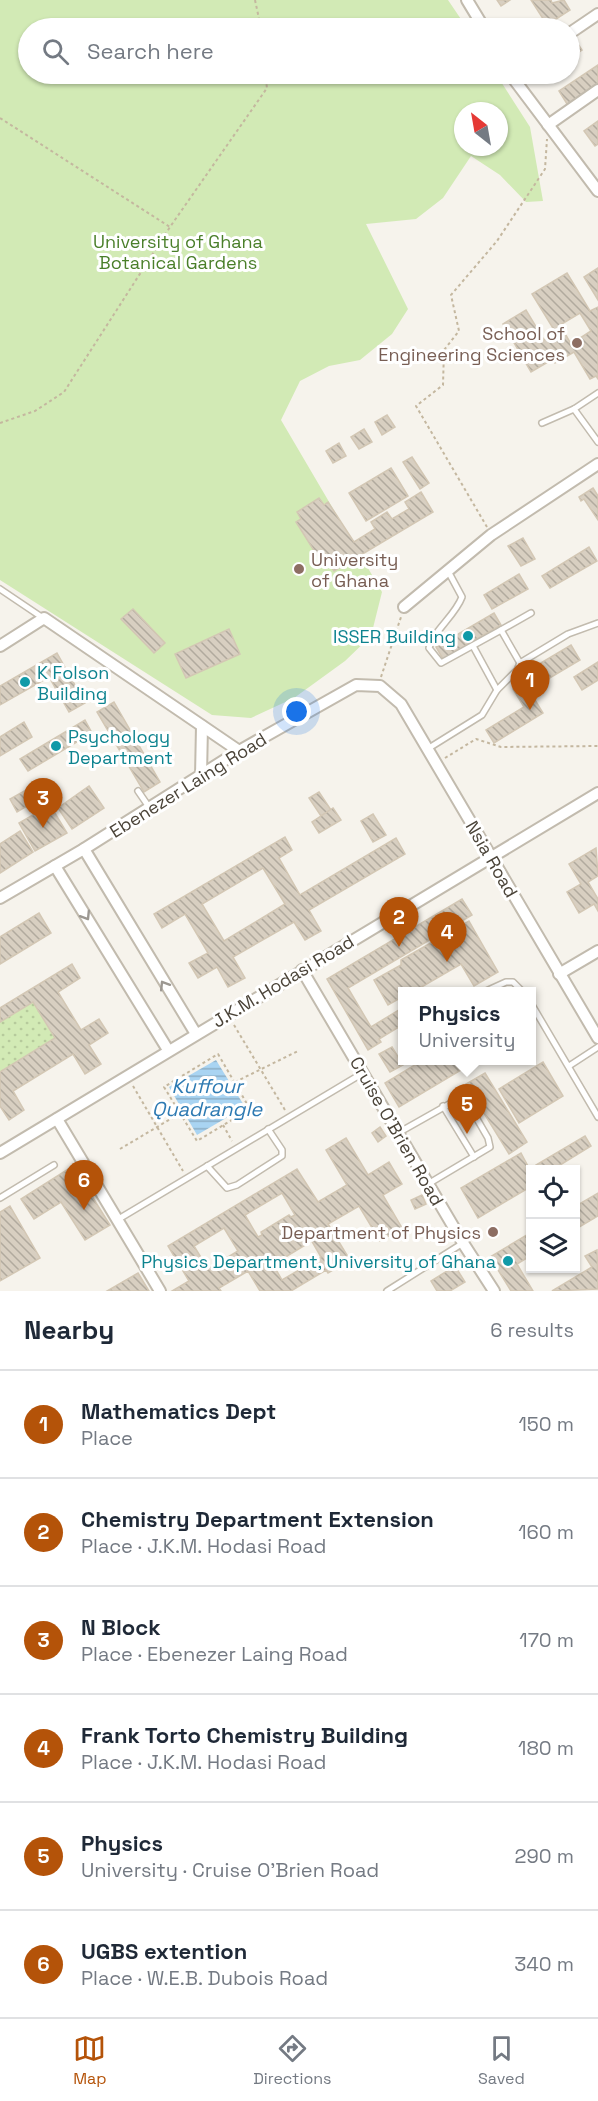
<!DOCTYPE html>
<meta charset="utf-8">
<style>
body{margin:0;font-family:"Space Grotesk",sans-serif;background:#f6f6f7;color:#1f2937}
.controls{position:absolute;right:18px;bottom:18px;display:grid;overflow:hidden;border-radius:0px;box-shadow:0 2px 4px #0004}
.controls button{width:54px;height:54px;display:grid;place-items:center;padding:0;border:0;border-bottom:2px solid #e0e1e3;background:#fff;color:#1f2937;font:30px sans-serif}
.compass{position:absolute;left:454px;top:102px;width:54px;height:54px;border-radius:50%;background:#fff;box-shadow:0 2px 4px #0004;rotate:329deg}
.you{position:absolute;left:297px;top:712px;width:21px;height:21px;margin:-15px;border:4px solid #fff;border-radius:50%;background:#1a73e8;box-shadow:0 0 0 9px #1a73e833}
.badge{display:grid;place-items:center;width:39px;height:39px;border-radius:50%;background:#b45309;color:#fff;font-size:20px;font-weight:700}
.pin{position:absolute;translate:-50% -50px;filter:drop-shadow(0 2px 3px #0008)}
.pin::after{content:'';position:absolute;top:32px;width:21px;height:18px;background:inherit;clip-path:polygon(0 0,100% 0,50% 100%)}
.popup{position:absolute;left:398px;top:987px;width:138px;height:78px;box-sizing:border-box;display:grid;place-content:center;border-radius:0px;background:#fff;filter:drop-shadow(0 2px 4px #0005);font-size:20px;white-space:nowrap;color:#747a83}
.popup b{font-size:22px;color:#1f2937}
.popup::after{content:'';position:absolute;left:50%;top:100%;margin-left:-12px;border:12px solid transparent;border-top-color:#fff}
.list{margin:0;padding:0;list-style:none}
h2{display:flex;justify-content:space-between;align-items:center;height:78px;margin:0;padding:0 24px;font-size:26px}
h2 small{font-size:20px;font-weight:400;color:#747a83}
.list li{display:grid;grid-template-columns:39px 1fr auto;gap:18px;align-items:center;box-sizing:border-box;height:108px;padding:0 24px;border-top:2px solid #e0e1e3}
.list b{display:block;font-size:22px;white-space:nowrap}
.list p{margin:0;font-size:20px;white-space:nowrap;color:#747a83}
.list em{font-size:20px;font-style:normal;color:#747a83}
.icon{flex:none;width:33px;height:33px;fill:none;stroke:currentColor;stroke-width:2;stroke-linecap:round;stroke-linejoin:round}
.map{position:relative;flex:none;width:598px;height:1291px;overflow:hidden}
.search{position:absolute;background:#fff;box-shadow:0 2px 4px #0004;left:18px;right:18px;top:18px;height:66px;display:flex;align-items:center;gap:15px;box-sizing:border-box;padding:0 21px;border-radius:33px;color:#747a83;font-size:22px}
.sheet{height:726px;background:#fff}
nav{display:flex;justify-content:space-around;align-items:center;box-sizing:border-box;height:84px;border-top:2px solid #e0e1e3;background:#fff;font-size:16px;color:#747a83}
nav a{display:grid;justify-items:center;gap:3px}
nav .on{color:#b45309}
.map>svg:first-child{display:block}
</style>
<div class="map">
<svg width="598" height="1291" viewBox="0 0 598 1291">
<defs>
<pattern id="grass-dots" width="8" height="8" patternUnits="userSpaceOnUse" patternTransform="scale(1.5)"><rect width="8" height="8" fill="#d2eab5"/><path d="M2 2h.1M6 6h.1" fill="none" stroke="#b6ca9c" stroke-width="1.8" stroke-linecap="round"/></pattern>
<pattern id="water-rules" width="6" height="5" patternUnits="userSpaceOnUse" patternTransform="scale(1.5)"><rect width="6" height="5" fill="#a9d4f2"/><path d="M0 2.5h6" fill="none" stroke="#8caec5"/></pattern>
<pattern id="building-back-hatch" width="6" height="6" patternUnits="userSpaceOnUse" patternTransform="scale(1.5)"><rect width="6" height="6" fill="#d8cfc1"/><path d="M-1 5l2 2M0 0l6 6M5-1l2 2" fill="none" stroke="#b1aa9e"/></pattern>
</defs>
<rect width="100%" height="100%" fill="#f6f3ec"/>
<polygon fill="url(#grass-dots)" points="33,1002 55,1038 0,1072 0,1022"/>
<path fill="#d2eab5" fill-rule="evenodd" d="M0 0H448L467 28H28V74H496L530 127 543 201 526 202 500 175 471 156 443 198 416 219 366 224 408 309 392 334 360 360 329 366 300 381 281 420 382 592 371 636 345 661 294 698 251 718 212 715 0 580ZM463 111H499V147H463Z"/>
<polygon fill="url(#water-rules)" points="216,1060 245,1107 197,1135 169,1087"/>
<g fill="url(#building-back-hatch)" stroke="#d3c7b4" stroke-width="1.5" fill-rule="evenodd">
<polygon points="497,0 510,0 501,6"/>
<polygon points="531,0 551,0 552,3 564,0 570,10 547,25"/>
<polygon points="574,38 582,50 570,58 570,41"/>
<polygon points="598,65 598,83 567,104 559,91"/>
<polygon points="598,121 598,144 595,146 584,131"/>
<polygon points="598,268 598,300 584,277"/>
<path d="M567 273 590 311 598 307V379L596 376 590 379 574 352 555 363 553 359 531 372 503 324 526 310 544 340 556 333 532 294ZM580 313 591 331 571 344 560 325Z"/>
<polygon points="387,415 395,427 382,435 375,422"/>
<polygon points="364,429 372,442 359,449 351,437"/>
<polygon points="339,443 346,456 333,463 326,451"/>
<polygon points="412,457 429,483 420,489 403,462"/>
<polygon points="391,468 408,496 366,521 349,493"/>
<polygon points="593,488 598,496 598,520 584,499 581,501 579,497"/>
<polygon points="421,492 433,512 334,571 328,562 323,565 296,522 301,519 297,512 319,498 324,505 328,502 354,542 375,529 371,522 387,512 392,519 409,509 405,502"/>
<polygon points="523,538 535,559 521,566 508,546"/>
<polygon points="589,547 597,561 550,588 542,576"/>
<polygon points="519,574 528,589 492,609 484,595"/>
<polygon points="133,609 165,643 154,653 121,619"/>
<polygon points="494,613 501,625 443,659 436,647"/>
<polygon points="229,629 240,654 186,678 175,654"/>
<polygon points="571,645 580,660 543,682 534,667"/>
<polygon points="57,653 85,703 69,712 49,677 0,705 0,686"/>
<polygon points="598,662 598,680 582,690 574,677"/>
<polygon points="524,682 543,713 494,743 486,730 524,707 513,689"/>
<polygon points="114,702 160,782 144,792 97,712"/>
<polygon points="85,720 92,733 28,771 20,759"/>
<polygon points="24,722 32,737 0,756 0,737"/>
<polygon points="35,785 42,797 17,812 10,799"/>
<polygon points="89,786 104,808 72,829 58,808"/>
<polygon points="319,792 331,810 321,816 309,798"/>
<polygon points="50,805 67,833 35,851 19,823"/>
<polygon points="333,808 341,820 319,833 312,822"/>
<polygon points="373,814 386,835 373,842 361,821"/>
<polygon points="20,831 33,852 0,873 0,844"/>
<path d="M285 837 292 850 279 858 300 895 396 838 405 854 309 910 321 931 305 940 294 922 233 957 245 978 228 987 217 967 198 978 189 963 208 953 185 914 162 928 154 914ZM263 868 285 904 224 941 202 904Z"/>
<polygon points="596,848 598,876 588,882 598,899 598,911 594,904 579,913 567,892 581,884 569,864"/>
<polygon points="462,899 472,915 348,988 371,1027 402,1008 402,1025 379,1039 381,1042 368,1050 327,979"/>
<polygon points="39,913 51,933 0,964 0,937"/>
<polygon points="469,921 498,972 474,986 461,964 413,992 402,992 402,997 388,1005 374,980 401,965 401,960"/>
<polygon points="72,964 80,978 58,992 81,1030 99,1019 108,1033 89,1045 101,1064 85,1074 73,1054 13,1091 24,1110 9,1120 0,1106 0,1072 55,1038 33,1002 0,1022 0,1008"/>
<polygon points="392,1047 403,1065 390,1072 379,1054"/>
<polygon points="423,1060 455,1060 461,1070 399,1107 385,1083"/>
<polygon points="543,1062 563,1096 519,1123 499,1089"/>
<polygon points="485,1073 527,1142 509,1154 466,1084"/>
<polygon points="380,1127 386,1136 378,1142 372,1133"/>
<polygon points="585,1136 591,1146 552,1170 539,1170 536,1165"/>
<path d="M346 1138 368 1175 389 1162 402 1184 383 1195 402 1228 380 1241 359 1206 328 1224 350 1260 328 1273 326 1270 291 1291H260L248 1271 219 1288 221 1291H172L189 1281 168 1246 297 1169 318 1202 347 1185 326 1150ZM282 1193 295 1215 291 1217 289 1215 261 1232 262 1235 258 1237 245 1215ZM224 1228 238 1251 208 1269 194 1246ZM310 1238 321 1257 282 1280 270 1259 276 1256 279 1261 307 1244 305 1241Z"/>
<polygon points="521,1153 530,1170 530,1187 478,1218 461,1188"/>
<polygon points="73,1166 110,1225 85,1240 61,1202 34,1219 21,1199"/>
<polygon points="598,1193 598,1216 576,1229 576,1206"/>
<polygon points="422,1195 426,1204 415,1209 411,1200"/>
<polygon points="10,1206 40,1258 0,1281 0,1212"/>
<polygon points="530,1233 530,1256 517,1264 533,1291 511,1291 490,1257"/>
<polygon points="597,1250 598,1289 552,1291 592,1267 585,1256"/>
<polygon points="455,1266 465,1282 450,1291 437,1291 431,1281"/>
<polygon points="138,1273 149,1291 107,1291"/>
</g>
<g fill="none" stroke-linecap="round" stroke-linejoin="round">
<defs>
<g id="lane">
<polyline points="574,409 598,442"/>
<polyline points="542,423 574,409 598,393"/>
<path d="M448 571 462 597C455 616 433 631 429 648L441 663 501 630"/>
<polyline points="0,589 43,618"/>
<polyline points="473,646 497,690"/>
<polyline points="520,663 501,630 531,613"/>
<polyline points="429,748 482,715 497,690 517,670 520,663 568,634 598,623"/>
<polyline points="138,791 149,807"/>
<polyline points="484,992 506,982 513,982 523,992"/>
<polyline points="532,1005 598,1117"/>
<polyline points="569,1066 598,1047"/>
<polyline points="443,1106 474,1157"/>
<polyline points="398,1133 460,1098 466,1100 488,1138 490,1147 428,1184"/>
<polyline points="207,1166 227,1188 237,1185 282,1156 282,1150 268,1129"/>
<polyline points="0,1198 54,1165"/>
<polyline points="117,1220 363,1073"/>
<polyline points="387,1291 463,1243"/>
</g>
<g id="street">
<polyline points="467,0 484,28"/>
<polyline points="570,33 598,14"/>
<polyline points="510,74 598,191"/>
<polyline points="548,125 598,90"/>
<polyline points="404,607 491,535 598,464"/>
<polyline points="0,646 44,618 239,751"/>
<polyline points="201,776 202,726"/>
<polyline points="84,849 196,1034"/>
<polyline points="55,866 168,1050"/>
<polyline points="0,898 84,849 239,751 356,685 380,686 401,704 598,1038"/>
<polyline points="302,970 463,1243 494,1291"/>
<polyline points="559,974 598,951"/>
<polyline points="57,1119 160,1291"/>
<polyline points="0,1153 598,793"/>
</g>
</defs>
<use href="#lane" stroke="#c2bbae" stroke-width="8"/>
<use href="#street" stroke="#c2bbae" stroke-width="14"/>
<g stroke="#c4b79f" stroke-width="2" stroke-dasharray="3 3" stroke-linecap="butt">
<polyline points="255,0 261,28"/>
<polyline points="0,118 170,227"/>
<polyline points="0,423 35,411 64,392 170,227 267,88 265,74"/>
<polyline points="487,527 416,406 443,385 444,350 459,331 451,295 497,241 545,169 547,139"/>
<polyline points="381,677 401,617"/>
<polyline points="445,758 476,739 501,747 598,746"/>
<polyline points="234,1025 285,1110"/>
<polygon points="218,1054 250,1109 197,1141 164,1087"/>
<polyline points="235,1082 298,1051"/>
<polyline points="133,1086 183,1171"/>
<polyline points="223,1125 232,1141"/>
<polyline points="120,1149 179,1114"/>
</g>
<use href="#lane" stroke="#fff" stroke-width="5"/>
<use href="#street" stroke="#fff" stroke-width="10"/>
</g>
<defs><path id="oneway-chevron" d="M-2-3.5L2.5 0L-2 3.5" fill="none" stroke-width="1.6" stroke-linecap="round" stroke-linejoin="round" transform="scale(1.5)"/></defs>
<g stroke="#9c9892">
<use href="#oneway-chevron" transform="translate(86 916) rotate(58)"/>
<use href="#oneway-chevron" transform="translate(164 985) rotate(-122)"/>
</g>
<g fill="#8d6e63" stroke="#fff" stroke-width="2">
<circle cx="577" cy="343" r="6"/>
<circle cx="299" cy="569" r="6"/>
<circle cx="493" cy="1232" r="6"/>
</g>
<g fill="#0f9aa8" stroke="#fff" stroke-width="2">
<circle cx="468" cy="636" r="6"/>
<circle cx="25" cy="682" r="6"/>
<circle cx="56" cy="746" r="6"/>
<circle cx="508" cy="1261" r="6"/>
</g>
<g text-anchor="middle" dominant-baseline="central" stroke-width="6" stroke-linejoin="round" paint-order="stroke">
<g font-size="18" fill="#4a7f2a" stroke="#fff">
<text x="178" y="241">University of Ghana<tspan x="178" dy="21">Botanical Gardens</tspan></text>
</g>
<g font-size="18" fill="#785e54" stroke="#fff" text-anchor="end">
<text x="565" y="333">School of<tspan x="565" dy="21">Engineering Sciences</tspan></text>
<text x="311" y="559" text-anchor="start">University<tspan x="311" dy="21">of Ghana</tspan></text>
<text x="481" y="1232">Department of Physics</text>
</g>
<g font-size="18" fill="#0d838f" stroke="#fff" text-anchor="end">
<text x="456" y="636">ISSER Building</text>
<text x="37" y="672" text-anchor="start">K Folson<tspan x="37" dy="21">Building</tspan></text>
<text x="68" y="736" text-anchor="start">Psychology<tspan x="68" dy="21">Department</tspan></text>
<text x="496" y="1261">Physics Department, University of Ghana</text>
</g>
<g font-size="18" fill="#4b4439" stroke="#fff">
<text transform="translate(188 785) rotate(-32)">Ebenezer Laing Road</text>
<text transform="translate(492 859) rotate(60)">Nsia Road</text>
<text transform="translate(283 981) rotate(-31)">J.K.M. Hodasi Road</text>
<text transform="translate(397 1131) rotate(60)">Cruise O'Brien Road</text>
</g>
<g font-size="20" font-style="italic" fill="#2e7ab2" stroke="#fff">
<text x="207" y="1086">Kuffour<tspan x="207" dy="23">Quadrangle</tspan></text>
</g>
</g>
</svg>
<div class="controls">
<button><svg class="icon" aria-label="locate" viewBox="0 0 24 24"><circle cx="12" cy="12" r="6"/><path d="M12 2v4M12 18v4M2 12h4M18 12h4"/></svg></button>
<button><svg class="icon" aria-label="layers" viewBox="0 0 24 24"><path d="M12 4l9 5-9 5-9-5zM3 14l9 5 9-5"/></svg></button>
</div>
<svg class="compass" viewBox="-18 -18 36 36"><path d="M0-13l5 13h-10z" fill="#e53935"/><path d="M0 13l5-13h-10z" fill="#747a83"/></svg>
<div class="you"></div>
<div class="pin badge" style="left:530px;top:710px">1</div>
<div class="pin badge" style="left:399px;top:947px">2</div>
<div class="pin badge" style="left:43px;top:828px">3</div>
<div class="pin badge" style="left:447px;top:962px">4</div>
<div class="pin badge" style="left:467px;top:1134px">5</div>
<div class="popup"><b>Physics</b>University</div>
<div class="pin badge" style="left:84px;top:1210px">6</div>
<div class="search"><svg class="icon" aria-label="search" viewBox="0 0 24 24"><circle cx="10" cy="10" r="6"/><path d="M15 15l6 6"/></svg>Search here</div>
</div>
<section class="sheet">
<h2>Nearby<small>6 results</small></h2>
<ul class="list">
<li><span class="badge">1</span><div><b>Mathematics Dept</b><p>Place</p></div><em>150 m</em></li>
<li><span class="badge">2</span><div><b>Chemistry Department Extension</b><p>Place · J.K.M. Hodasi Road</p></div><em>160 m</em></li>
<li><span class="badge">3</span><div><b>N Block</b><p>Place · Ebenezer Laing Road</p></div><em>170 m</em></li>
<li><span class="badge">4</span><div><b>Frank Torto Chemistry Building</b><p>Place · J.K.M. Hodasi Road</p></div><em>180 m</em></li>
<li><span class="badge">5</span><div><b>Physics</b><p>University · Cruise O'Brien Road</p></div><em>290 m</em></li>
<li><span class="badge">6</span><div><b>UGBS extention</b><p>Place · W.E.B. Dubois Road</p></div><em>340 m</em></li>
</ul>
</section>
<nav>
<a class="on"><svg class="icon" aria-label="map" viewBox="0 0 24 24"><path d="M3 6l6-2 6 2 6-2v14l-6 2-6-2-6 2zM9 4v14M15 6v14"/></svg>Map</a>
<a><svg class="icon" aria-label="directions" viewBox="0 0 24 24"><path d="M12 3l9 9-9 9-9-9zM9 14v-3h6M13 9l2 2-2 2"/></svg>Directions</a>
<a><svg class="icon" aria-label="saved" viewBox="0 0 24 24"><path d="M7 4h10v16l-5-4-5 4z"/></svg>Saved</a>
</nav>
